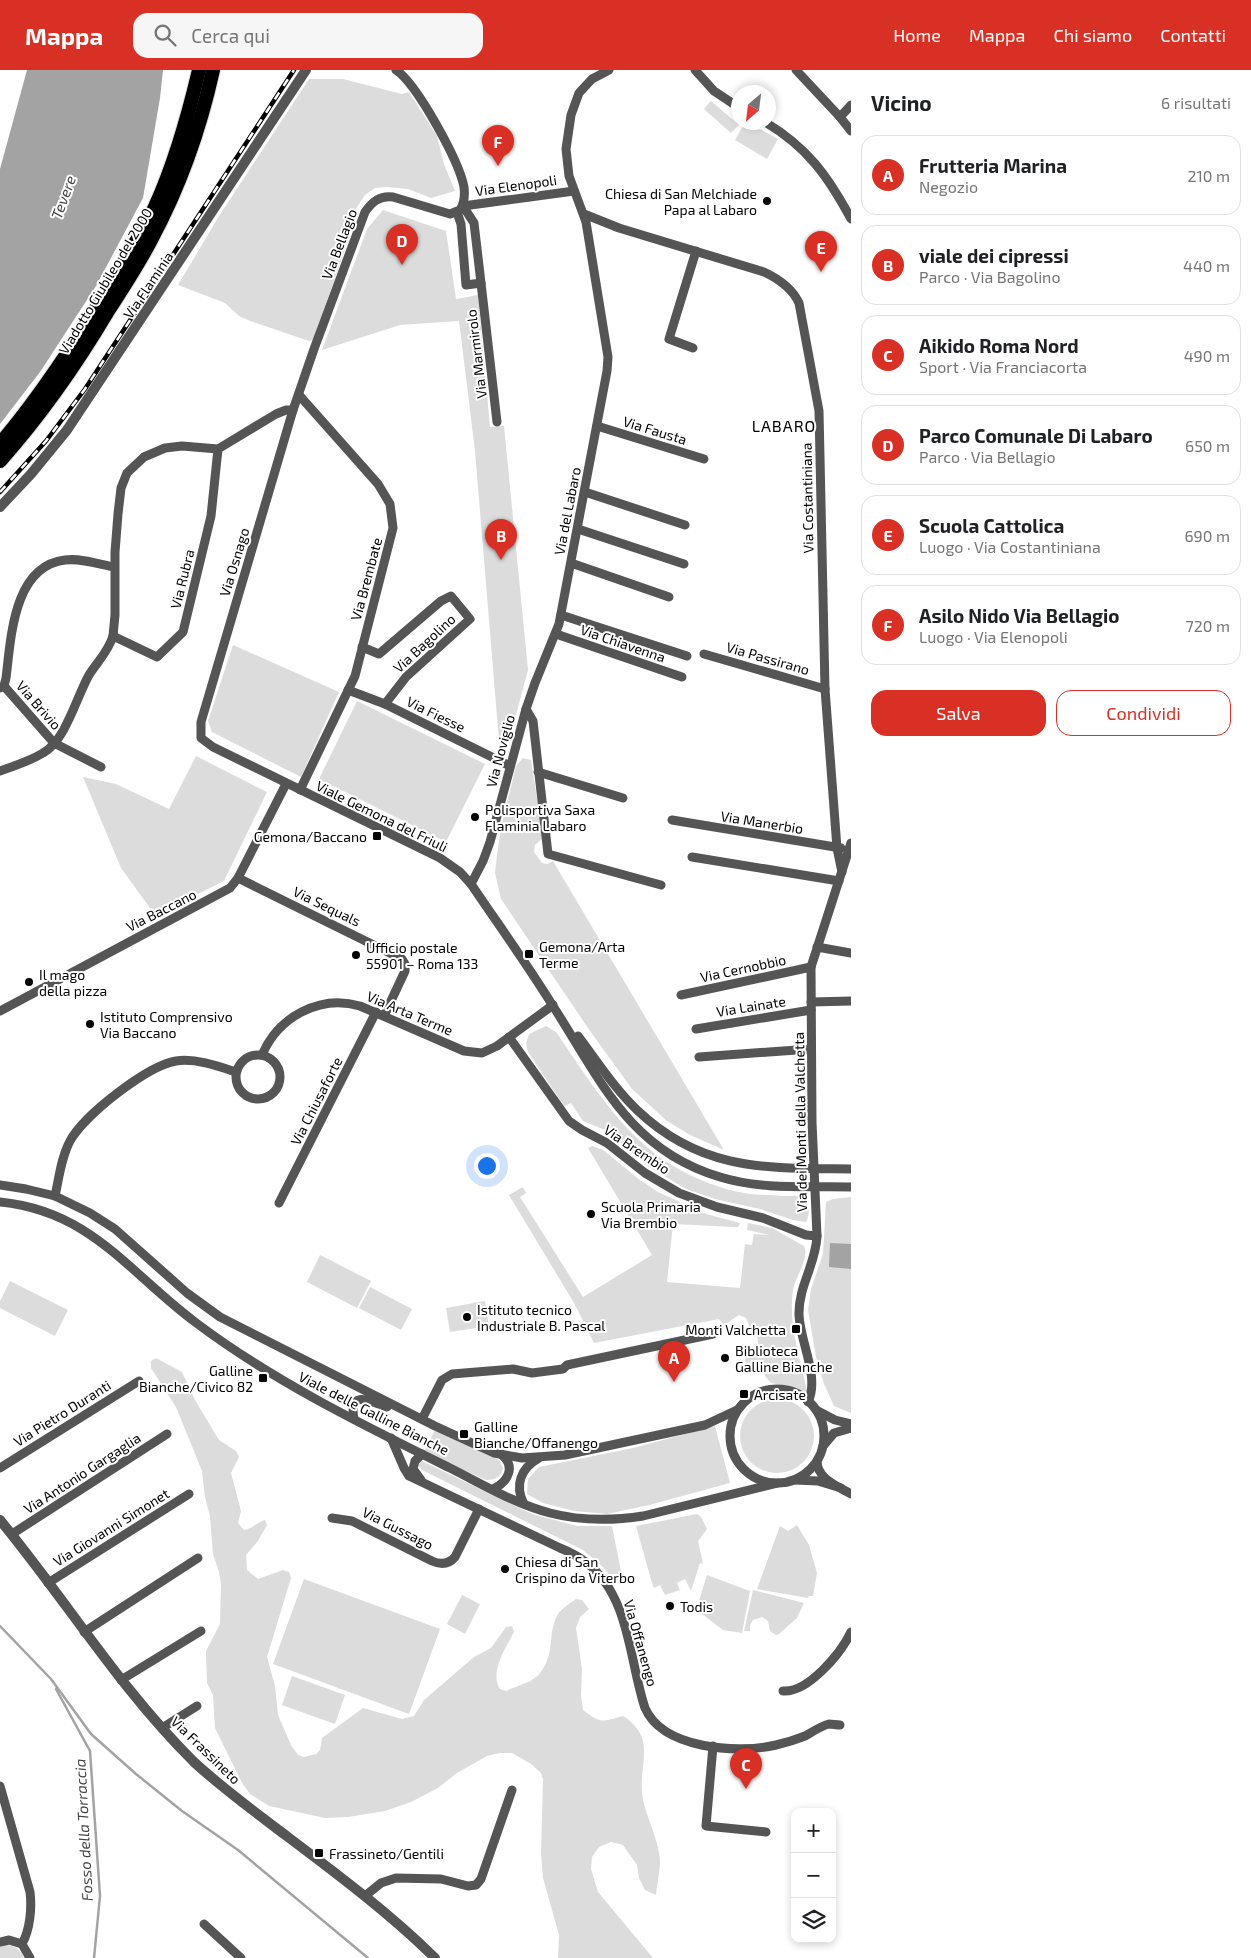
<!DOCTYPE html>
<html lang="it">
<meta charset="utf-8">
<style>
body{margin:0;font-family:"Exo 2",sans-serif;background:#f6f6f6;color:#202124}
.controls{position:absolute;right:15px;bottom:15px;display:grid;overflow:hidden;border-radius:10px;box-shadow:0 2px 8px #0003}
.controls button{width:45px;height:45px;display:grid;place-items:center;padding:0;border:0;border-bottom:1px solid #e0e0e0;background:#fff;color:#202124;font:25px sans-serif}
.compass{position:absolute;left:731px;top:15px;width:45px;height:45px;border-radius:50%;background:#fff;box-shadow:0 2px 8px #0003;rotate:208deg}
.you{position:absolute;left:486px;top:1095px;width:18px;height:18px;margin:-12px;border:4px solid #fff;border-radius:50%;background:#1a73e8;box-shadow:0 0 0 8px #1a73e833}
.badge{display:grid;place-items:center;width:32px;height:32px;border-radius:50%;background:#d93025;color:#fff;font-size:16px;font-weight:700}
.pin{position:absolute;translate:-50% -41px;filter:drop-shadow(0 1px 2px #0008)}
.pin::after{content:'';position:absolute;top:26px;width:18px;height:15px;background:inherit;clip-path:polygon(0 0,100% 0,50% 100%)}
.list{margin:0;padding:0;list-style:none}
h2{display:flex;justify-content:space-between;align-items:center;height:65px;margin:0;padding:0 20px;font-size:21px}
h2 small{font-size:16px;font-weight:400;color:#757577}
.list li{display:grid;grid-template-columns:32px 1fr auto;gap:15px;align-items:center;box-sizing:border-box;height:80px;margin:0 10px 10px;padding:0 10px;border:1px solid #e0e0e0;border-radius:15px}
.list b{display:block;font-size:19px;white-space:nowrap}
.list p{margin:0;font-size:16px;white-space:nowrap;color:#757577}
.list em{font-size:16px;font-style:normal;color:#757577}
.actions{display:flex;gap:10px;padding:15px 20px}
.actions a{flex:1;padding:11px 0;border:1px solid #d93025;border-radius:15px;text-align:center;font-size:18px;color:#d93025}
.actions .main{background:#d93025;color:#fff}
.icon{flex:none;width:28px;height:28px;fill:none;stroke:currentColor;stroke-width:2;stroke-linecap:round;stroke-linejoin:round}
.map{position:relative;flex:none;width:851px;height:1888px;overflow:hidden}
header{display:flex;align-items:center;gap:30px;box-sizing:border-box;height:70px;padding:0 25px;background:#d93025;color:#fff}
header strong{font-size:24px}
nav{display:flex;gap:28px;margin-inline-start:auto;font-size:18px}
.search{width:350px;height:45px;background:#f6f6f6;display:flex;align-items:center;gap:12px;box-sizing:border-box;padding:0 18px;border-radius:15px;color:#757577;font-size:19px}
main{display:flex}
aside{flex:1;background:#fff}
.map>svg:first-child{display:block}
</style>
<header>
<strong>Mappa</strong>
<div class="search"><svg class="icon" aria-label="search" viewBox="0 0 24 24"><circle cx="10" cy="10" r="6"/><path d="M15 15l6 6"/></svg>Cerca qui</div>
<nav><a>Home</a><a>Mappa</a><a>Chi siamo</a><a>Contatti</a></nav>
</header>
<main>
<div class="map">
<svg width="851" height="1888" viewBox="0 0 851 1888">
<rect width="100%" height="100%" fill="#fff"/>
<g fill="#dcdcdc">
<polygon points="309,9 343,9 402,24 409,22 437,66 444,94 455,121 431,128 408,119 387,117 375,118 365,125 357,137 347,174 313,270 309,271 250,251 239,246 225,233 178,215 219,146"/>
<polygon points="711,31 739,55 731,63 704,39"/>
<polygon points="745,52 749,53 778,69 767,89 735,70"/>
<polygon points="383,140 446,161 456,229 478,225 490,357 504,356 528,600 506,682 500,683 475,381 459,251 400,255 322,280 367,159"/>
<polygon points="233,575 339,622 301,707 212,662 208,651"/>
<polygon points="357,631 485,694 446,772 319,709"/>
<polygon points="196,686 267,722 224,811 155,845 121,798 83,707 116,714 169,739"/>
<polygon points="523,688 531,690 542,761 542,769 535,775 534,782 542,793 547,794 553,791 724,1080 690,1065 667,1051 632,1019 590,961 501,829 495,803 497,785 501,758 516,696"/>
<path d="M546 956 556 962C606 1035 641 1097 734 1121 750 1125 768 1125 784 1126 790 1126 797 1125 803 1127 809 1133 811 1144 806 1152L793 1150 760 1139 715 1129 686 1119 649 1097 605 1060 583 1051 571 1033 564 1036 528 982 526 973 529 964Z"/>
<path d="M592 1076 603 1080 640 1110 658 1122 706 1144 740 1153 738 1157H734L673 1154 667 1212 740 1218 745 1174 752 1175 754 1164 770 1165 747 1160 748 1153 772 1158 804 1176C810 1187 795 1208 793 1220 788 1255 800 1287 807 1321L805 1324 794 1317 771 1313 765 1306 763 1299C754 1300 749 1300 745 1291L746 1285 753 1279H759L757 1265 752 1263 746 1248 739 1245 724 1255 719 1249 594 1273 574 1233 509 1125 523 1117 526 1123 520 1127 583 1227 652 1185 588 1078Z"/>
<polygon points="851,1127 851,1343 834,1336 824,1314 816,1287 808,1240 811,1219 823,1184 826,1132 833,1129"/>
<polygon points="320,1185 371,1211 357,1238 307,1212"/>
<polygon points="10,1211 68,1240 55,1266 0,1238 0,1231"/>
<polygon points="370,1217 412,1239 401,1260 359,1238"/>
<polygon points="485,1231 489,1256 450,1262 446,1238"/>
<path d="M156 1288 182 1302 195 1330 219 1370 236 1381 239 1387 231 1403 241 1441 238 1453 244 1460C252 1459 257 1452 265 1450L267 1455 258 1471 246 1485 247 1500 258 1509 283 1500 289 1502 291 1508 267 1587 275 1616 278 1645 291 1675 298 1685 304 1687 316 1684 320 1680 322 1668 363 1638 402 1649 414 1646 424 1630 474 1587 491 1578 506 1557 512 1556 514 1562C506 1578 489 1602 500 1619L506 1621C516 1616 534 1612 540 1603 555 1584 548 1565 556 1548 559 1540 569 1534 576 1529L582 1530 589 1539 580 1547 576 1558 582 1599 581 1625 583 1640C602 1654 601 1652 623 1646 657 1668 639 1692 642 1723 644 1743 656 1763 659 1783 662 1796 657 1812 656 1825L645 1820 639 1808 637 1795 623 1775 611 1772 599 1777 592 1787 591 1799 598 1822 653 1888H558L559 1865 543 1808 541 1783 543 1709 541 1703 531 1694 512 1683H500L487 1686 457 1703 438 1718 411 1732 385 1741 348 1747 325 1748 269 1736 250 1724 242 1713 215 1658 213 1625 207 1613 206 1581 220 1554 221 1515 219 1502 213 1484 210 1446 205 1427 202 1401 176 1337 151 1298V1291Z"/>
<circle cx="777" cy="1366" r="37"/>
<polygon points="715,1356 730,1413 649,1435 607,1444 574,1441 543,1433 527,1424 528,1409 539,1397 633,1378"/>
<path d="M435 1360 499 1390 503 1398C501 1407 495 1410 486 1410L424 1382Z"/>
<polygon points="422,1391 532,1444 577,1456 612,1456 621,1501 614,1512 604,1498 583,1480 422,1400 418,1395"/>
<polygon points="697,1444 701,1447 707,1459 698,1471 703,1494 700,1493 691,1521 685,1509 677,1513 680,1520 665,1525 660,1515 654,1518 652,1513 636,1456"/>
<polygon points="797,1455 809,1475 817,1503 813,1526 809,1526 808,1528 757,1519 780,1456 788,1461"/>
<polygon points="707,1505 750,1521 742,1563 723,1560 702,1544 698,1534"/>
<polygon points="304,1509 440,1559 409,1644 273,1594"/>
<polygon points="753,1520 804,1533 797,1548 779,1564 776,1565 770,1561 768,1551 762,1547 753,1550 750,1555 750,1561 744,1561"/>
<polygon points="462,1525 480,1534 465,1564 447,1554"/>
<polygon points="292,1606 345,1625 335,1654 282,1635"/>
<path d="M0 1874C11 1875 19 1876 24 1888H0Z"/>
</g>
<g fill="#a3a3a3">
<polygon points="27,0 163,0 160,28 143,128 96,216 40,302 0,354 0,99"/>
<polygon points="830,1173 851,1174 851,1199 829,1197"/>
</g>
<g fill="none" stroke-linecap="round" stroke-linejoin="round">
<g stroke="#a3a3a3" stroke-width="2.5">
<polyline points="0,1556 51,1609 91,1664 136,1704 182,1741 238,1780 368,1888"/>
<polyline points="56,1619 90,1681 100,1826 94,1888"/>
</g>
<defs>
<g id="trunk">
<path d="M0 374C43 323 78 269 112 212 127 187 142 163 155 137 175 93 188 47 199 0"/>
<path d="M0 391C41 345 76 295 108 241 123 218 138 195 151 170 180 116 200 59 213 0"/>
</g>
</defs>
<use href="#trunk" stroke="#dbdbdb" stroke-width="16"/>
<g stroke="#555" stroke-width="9">
<path d="M396 0C417 14 459 91 464 117 465 125 465 132 460 140L450 144 393 127C380 125 372 132 365 142L314 279 293 340 201 652V668L213 677 440 788 460 802 471 814C498 854 527 894 553 936 600 1009 629 1080 720 1107 762 1120 807 1116 851 1117"/>
<polyline points="695,0 714,21 738,37"/>
<polyline points="796,0 840,47 851,61"/>
<polyline points="840,47 851,35"/>
<path d="M765 52C807 77 828 106 851 149"/>
<polyline points="457,142 461,154 466,215 481,213 474,153 463,136 574,121"/>
<path d="M584 144 619 158 764 202C779 209 792 218 799 233L819 341 825 619 837 778 842 802"/>
<polyline points="481,213 497,352"/>
<polyline points="693,278 669,269 696,181"/>
<polyline points="299,325 378,414 390,434 393,458 355,606 300,720"/>
<polyline points="597,356 704,389"/>
<polyline points="218,379 182,376 165,378 144,387 127,403 121,418 118,444 115,482 115,545 113,566 157,587 183,562 211,446 218,379 276,344 286,340 293,340"/>
<polyline points="585,422 685,455"/>
<polyline points="578,459 684,494"/>
<polyline points="571,493 669,527"/>
<polyline points="561,545 687,586"/>
<polyline points="556,564 682,607"/>
<polyline points="362,577 379,584 441,531 451,526 470,549 406,607 385,634"/>
<polyline points="704,584 825,619"/>
<polyline points="4,616 54,673 101,697"/>
<path d="M0 618 4 616 6 608C11 569 13 496 65 490 81 488 99 494 114 497"/>
<polyline points="348,620 385,634 510,696"/>
<polyline points="526,639 533,651 548,784 661,815"/>
<path d="M0 701C14 696 30 691 43 683 66 670 76 628 89 605 98 591 108 582 113 566"/>
<polyline points="538,702 623,728"/>
<polyline points="672,750 841,778"/>
<polyline points="692,787 839,811"/>
<polyline points="238,808 402,889 405,894 405,901 384,946"/>
<polyline points="471,814 483,791 490,772 526,639 535,613 559,554 607,301 608,287 586,152 569,106 566,79 571,45 579,23 592,9 609,0"/>
<polyline points="817,877 851,883"/>
<polyline points="681,925 811,897"/>
<polyline points="811,932 851,931"/>
<polyline points="0,941 230,818 238,808 286,714"/>
<polyline points="696,959 811,940"/>
<path d="M578 966C597 991 614 1018 637 1040 702 1102 768 1098 851 1099"/>
<polyline points="509,967 569,1051 582,1060 607,1073 645,1103 679,1123 717,1137 763,1148 806,1165 817,1166"/>
<path d="M262 985C278 947 320 924 360 936L464 981 482 983 497 976 553 935"/>
<circle cx="258" cy="1007" r="22"/>
<polyline points="699,987 811,979"/>
<polyline points="0,1115 26,1119 55,1126 90,1143 115,1159 187,1223 220,1247 435,1356 494,1383 522,1388 565,1385 705,1355 737,1340"/>
<path d="M55 1126C59 1108 61 1088 70 1071 84 1045 147 996 176 991 195 988 218 996 236 1002"/>
<path d="M0 1132C91 1141 128 1202 195 1252 273 1311 363 1355 450 1398 482 1414 515 1434 550 1443 581 1451 611 1451 643 1446L778 1413"/>
<polyline points="279,1133 376,942"/>
<circle cx="777" cy="1366" r="47"/>
<path d="M808 1332C820 1307 800 1272 799 1245 798 1217 816 1194 817 1166L812 1052 811 897 851 773"/>
<polyline points="816,1340 835,1350 851,1354"/>
<path d="M354 1349C348 1318 372 1332 387 1337"/>
<polyline points="422,1349 442,1310 452,1304 513,1299 532,1303 563,1299 567,1295 713,1264"/>
<path d="M391 1368 404 1398 409 1406 560 1478C570 1482 579 1487 587 1493 630 1527 629 1590 645 1638 663 1679 737 1684 776 1675 785 1673 795 1670 805 1666 812 1662 821 1656 829 1654 832 1654 837 1655 840 1655"/>
<polyline points="823,1376 834,1363 851,1358"/>
<path d="M817 1391C817 1409 838 1416 851 1424"/>
<polyline points="0,1398 139,1311"/>
<polyline points="421,1410 413,1399 415,1391 422,1384"/>
<polyline points="795,1410 818,1411 841,1418"/>
<path d="M493 1419C508 1412 516 1397 502 1385"/>
<path d="M524 1434C514 1415 521 1398 539 1388"/>
<path d="M332 1448 352 1451 432 1491C441 1495 449 1494 455 1487L479 1439"/>
<polyline points="12,1464 167,1364"/>
<polyline points="48,1513 189,1424"/>
<polyline points="84,1562 198,1488"/>
<polyline points="121,1610 201,1561"/>
<path d="M783 1621C808 1623 841 1583 851 1562"/>
<polyline points="162,1658 197,1636"/>
<polyline points="713,1676 706,1756 766,1762"/>
<path d="M0 1716 30 1822C32 1838 30 1860 22 1874L30 1888"/>
<polyline points="365,1826 381,1813 396,1808 441,1809 468,1816 476,1815 481,1809 512,1720"/>
<polyline points="204,1854 241,1888"/>
<polyline points="0,1872 9,1870 22,1874"/>
</g>
<g stroke="#555" stroke-width="10">
<polyline points="0,437 31,404 67,360 306,0"/>
<path d="M0 1450C66 1530 120 1619 194 1692 221 1717 251 1739 280 1761 333 1801 387 1841 435 1888"/>
</g>
<use href="#trunk" stroke="#000" stroke-width="14"/>
<defs>
<polyline id="rail" points="0,422 46,371 85,319 294,0"/>
</defs>
<use href="#rail" stroke="#000" stroke-width="4.5"/>
<use href="#rail" stroke="#fff" stroke-width="2.5" stroke-dasharray="8" stroke-linecap="butt"/>
</g>
<g fill="#000" stroke="#fff" stroke-width="2">
<circle cx="767" cy="131" r="5"/>
<circle cx="475" cy="747" r="5"/>
<rect x="372" y="761" width="10" height="10" rx="2.5"/>
<rect x="524" y="879" width="10" height="10" rx="2.5"/>
<circle cx="356" cy="885" r="5"/>
<circle cx="29" cy="912" r="5"/>
<circle cx="90" cy="954" r="5"/>
<circle cx="591" cy="1144" r="5"/>
<circle cx="467" cy="1247" r="5"/>
<rect x="791" y="1254" width="10" height="10" rx="2.5"/>
<circle cx="725" cy="1288" r="5"/>
<rect x="258" y="1303" width="10" height="10" rx="2.5"/>
<rect x="739" y="1319" width="10" height="10" rx="2.5"/>
<rect x="459" y="1359" width="10" height="10" rx="2.5"/>
<circle cx="505" cy="1499" r="5"/>
<circle cx="670" cy="1536" r="5"/>
<rect x="314" y="1778" width="10" height="10" rx="2.5"/>
</g>
<g text-anchor="middle" dominant-baseline="central" stroke-width="4" stroke-linejoin="round" paint-order="stroke">
<g font-size="14" fill="#000" stroke="#fff">
<text transform="translate(516 115) rotate(-8)">Via Elenopoli</text>
<text transform="translate(339 174) rotate(-69)">Via Bellagio</text>
<text transform="translate(105 211) rotate(-59)">Viadotto Giubileo del 2000</text>
<text transform="translate(148 215) rotate(-56)">Via Flaminia</text>
<text transform="translate(476 284) rotate(-97)">Via Marmirolo</text>
<text transform="translate(655 360) rotate(17)">Via Fausta</text>
<text transform="translate(807 428) rotate(-91)">Via Costantiniana</text>
<text transform="translate(567 441) rotate(-79)">Via del Labaro</text>
<text transform="translate(234 492) rotate(-73)">Via Osnago</text>
<text transform="translate(182 509) rotate(-76)">Via Rubra</text>
<text transform="translate(366 509) rotate(-75)">Via Brembate</text>
<text transform="translate(424 573) rotate(-43)">Via Bagolino</text>
<text transform="translate(623 573) rotate(19)">Via Chiavenna</text>
<text transform="translate(768 588) rotate(16)">Via Passirano</text>
<text transform="translate(39 635) rotate(49)">Via Brivio</text>
<text transform="translate(436 644) rotate(26)">Via Fiesse</text>
<text transform="translate(500 681) rotate(-75)">Via Noviglio</text>
<text transform="translate(382 746) rotate(26)">Viale Gemona del Friuli</text>
<text transform="translate(762 752) rotate(9)">Via Manerbio</text>
<text transform="translate(327 836) rotate(26)">Via Sequals</text>
<text transform="translate(161 840) rotate(-27)">Via Baccano</text>
<text transform="translate(743 898) rotate(-12)">Via Cernobbio</text>
<text transform="translate(751 936) rotate(-9)">Via Lainate</text>
<text transform="translate(410 943) rotate(23)">Via Arta Terme</text>
<text transform="translate(316 1031) rotate(-63)">Via Chiusaforte</text>
<text transform="translate(800 1052) rotate(-91)">Via dei Monti della Valchetta</text>
<text transform="translate(637 1079) rotate(34)">Via Brembio</text>
<text transform="translate(62 1343) rotate(-32)">Via Pietro Duranti</text>
<text transform="translate(374 1343) rotate(27)">Viale delle Galline Bianche</text>
<text transform="translate(82 1403) rotate(-33)">Via Antonio Gargaglia</text>
<text transform="translate(111 1457) rotate(-32)">Via Giovanni Simonet</text>
<text transform="translate(398 1458) rotate(27)">Via Gussago</text>
<text transform="translate(641 1573) rotate(74)">Via Offanengo</text>
<text transform="translate(206 1680) rotate(44)">Via Frassineto</text>
</g>
<g font-size="14" fill="#000" stroke="#fff" text-anchor="start">
<text x="757" y="123" text-anchor="end">Chiesa di San Melchiade<tspan x="757" dy="16">Papa al Labaro</tspan></text>
<text x="485" y="739">Polisportiva Saxa<tspan x="485" dy="16">Flaminia Labaro</tspan></text>
<text x="367" y="766" text-anchor="end">Gemona/Baccano</text>
<text x="539" y="876">Gemona/Arta<tspan x="539" dy="16">Terme</tspan></text>
<text x="366" y="877">Ufficio postale<tspan x="366" dy="16">55901 – Roma 133</tspan></text>
<text x="39" y="904">Il mago<tspan x="39" dy="16">della pizza</tspan></text>
<text x="100" y="946">Istituto Comprensivo<tspan x="100" dy="16">Via Baccano</tspan></text>
<text x="601" y="1136">Scuola Primaria<tspan x="601" dy="16">Via Brembio</tspan></text>
<text x="477" y="1239">Istituto tecnico<tspan x="477" dy="16">Industriale B. Pascal</tspan></text>
<text x="786" y="1259" text-anchor="end">Monti Valchetta</text>
<text x="735" y="1280">Biblioteca<tspan x="735" dy="16">Galline Bianche</tspan></text>
<text x="253" y="1300" text-anchor="end">Galline<tspan x="253" dy="16">Bianche/Civico 82</tspan></text>
<text x="754" y="1324">Arcisate</text>
<text x="474" y="1356">Galline<tspan x="474" dy="16">Bianche/Offanengo</tspan></text>
<text x="515" y="1491">Chiesa di San<tspan x="515" dy="16">Crispino da Viterbo</tspan></text>
<text x="680" y="1536">Todis</text>
<text x="329" y="1783">Frassineto/Gentili</text>
</g>
<g font-size="15" font-style="italic" fill="#444" stroke="#fff">
<text transform="translate(63 127) rotate(-70)">Tevere</text>
<text transform="translate(83 1760) rotate(-93)">Fosso della Torraccia</text>
</g>
<g font-size="16" letter-spacing="1" fill="#000" stroke="#fff">
<text x="784" y="355">LABARO</text>
</g>
</g>
</svg>
<div class="controls">
<button>+</button>
<button>−</button>
<button><svg class="icon" aria-label="layers" viewBox="0 0 24 24"><path d="M12 4l9 5-9 5-9-5zM3 14l9 5 9-5"/></svg></button>
</div>
<svg class="compass" viewBox="-18 -18 36 36"><path d="M0-13l5 13h-10z" fill="#e53935"/><path d="M0 13l5-13h-10z" fill="#757577"/></svg>
<div class="you"></div>
<div class="pin badge" style="left:674px;top:1312px">A</div>
<div class="pin badge" style="left:501px;top:490px">B</div>
<div class="pin badge" style="left:746px;top:1719px">C</div>
<div class="pin badge" style="left:402px;top:195px">D</div>
<div class="pin badge" style="left:821px;top:202px">E</div>
<div class="pin badge" style="left:498px;top:96px">F</div>
</div>
<aside>
<h2>Vicino<small>6 risultati</small></h2>
<ul class="list">
<li><span class="badge">A</span><div><b>Frutteria Marina</b><p>Negozio</p></div><em>210 m</em></li>
<li><span class="badge">B</span><div><b>viale dei cipressi</b><p>Parco · Via Bagolino</p></div><em>440 m</em></li>
<li><span class="badge">C</span><div><b>Aikido Roma Nord</b><p>Sport · Via Franciacorta</p></div><em>490 m</em></li>
<li><span class="badge">D</span><div><b>Parco Comunale Di Labaro</b><p>Parco · Via Bellagio</p></div><em>650 m</em></li>
<li><span class="badge">E</span><div><b>Scuola Cattolica</b><p>Luogo · Via Costantiniana</p></div><em>690 m</em></li>
<li><span class="badge">F</span><div><b>Asilo Nido Via Bellagio</b><p>Luogo · Via Elenopoli</p></div><em>720 m</em></li>
</ul>
<div class="actions"><a class="main">Salva</a><a>Condividi</a></div>
</aside>
</main>
